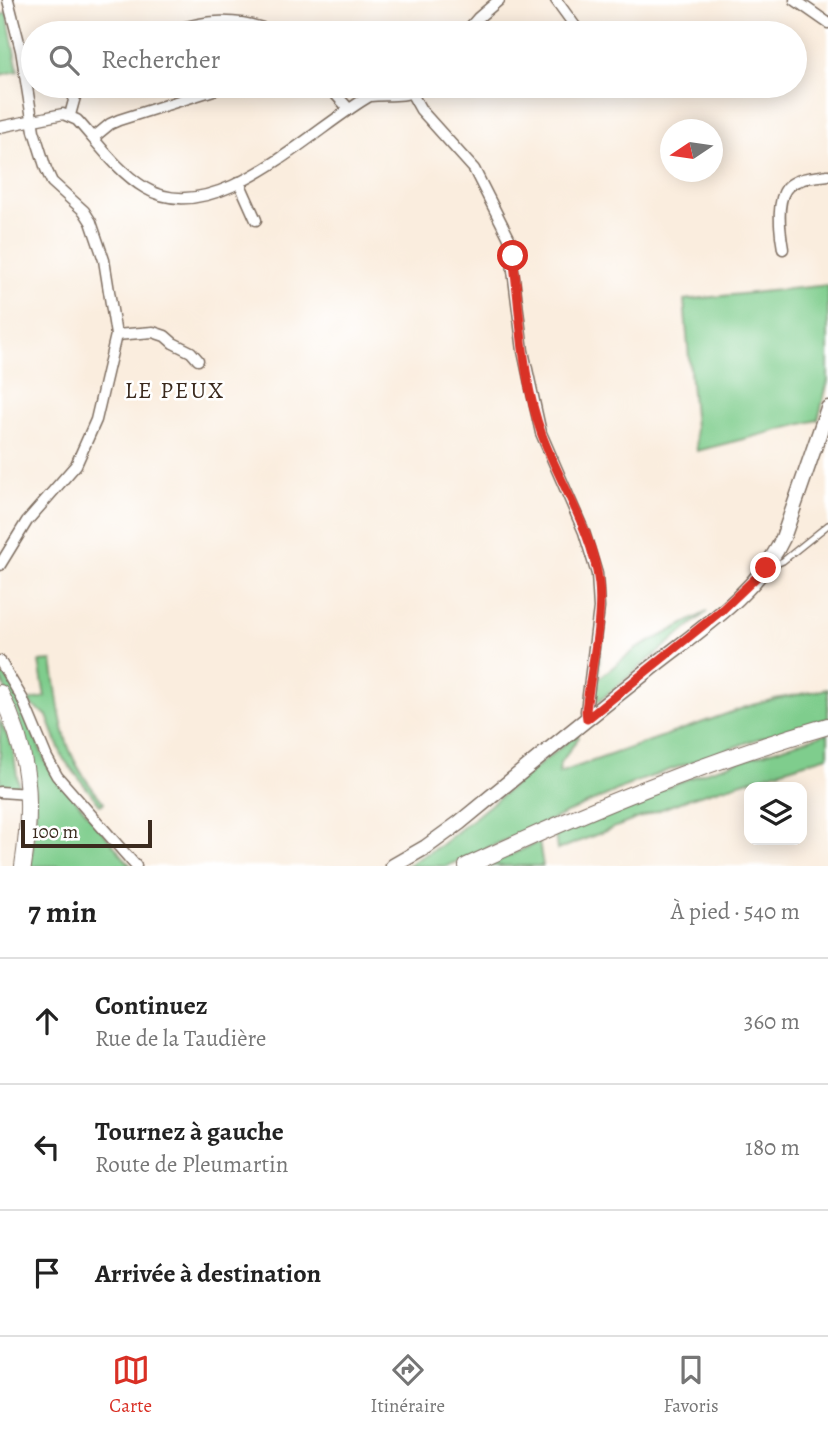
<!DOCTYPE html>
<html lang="fr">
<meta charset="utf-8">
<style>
body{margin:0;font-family:Alegreya,serif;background:#f2f2f2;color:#222}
.controls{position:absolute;right:21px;bottom:21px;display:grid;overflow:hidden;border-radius:14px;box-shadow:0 4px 18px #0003}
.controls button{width:63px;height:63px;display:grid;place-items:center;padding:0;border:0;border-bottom:2px solid #e0e0e0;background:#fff;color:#222;font:35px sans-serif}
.compass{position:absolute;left:660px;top:119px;width:63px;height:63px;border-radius:50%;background:#fff;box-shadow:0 4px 18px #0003;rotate:257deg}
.scale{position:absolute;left:21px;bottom:18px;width:131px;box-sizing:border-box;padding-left:7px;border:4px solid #3b2a1e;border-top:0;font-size:19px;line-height:24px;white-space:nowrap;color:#3b2a1e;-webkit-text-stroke:5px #fff;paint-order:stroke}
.stop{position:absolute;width:21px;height:21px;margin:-16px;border:5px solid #d93025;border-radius:50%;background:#fff}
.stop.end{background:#d93025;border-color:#fff;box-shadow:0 2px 7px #0008}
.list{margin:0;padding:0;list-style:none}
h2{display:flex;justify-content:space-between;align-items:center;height:91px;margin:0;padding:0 28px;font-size:30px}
h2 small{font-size:23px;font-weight:400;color:#767676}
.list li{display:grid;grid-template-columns:46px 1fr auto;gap:21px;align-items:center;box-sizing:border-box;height:126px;padding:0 28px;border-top:2px solid #e0e0e0}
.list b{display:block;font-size:26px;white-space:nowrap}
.list p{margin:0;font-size:23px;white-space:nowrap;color:#767676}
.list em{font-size:23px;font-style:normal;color:#767676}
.icon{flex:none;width:38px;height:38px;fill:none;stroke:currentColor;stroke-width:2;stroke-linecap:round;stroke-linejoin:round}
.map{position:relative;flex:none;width:828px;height:866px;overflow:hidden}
.search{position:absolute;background:#fff;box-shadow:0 4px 18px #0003;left:21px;right:21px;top:21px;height:77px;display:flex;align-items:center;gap:18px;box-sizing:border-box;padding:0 24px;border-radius:38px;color:#767676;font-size:26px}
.sheet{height:469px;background:#fff}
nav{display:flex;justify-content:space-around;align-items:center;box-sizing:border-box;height:98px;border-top:2px solid #e0e0e0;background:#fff;font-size:19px;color:#767676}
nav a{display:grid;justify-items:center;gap:4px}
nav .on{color:#d93025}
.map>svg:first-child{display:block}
</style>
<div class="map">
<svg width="828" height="866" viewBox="0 0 828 866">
<rect width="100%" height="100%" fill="#fff"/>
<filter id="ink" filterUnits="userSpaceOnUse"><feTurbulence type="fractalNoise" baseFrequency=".0143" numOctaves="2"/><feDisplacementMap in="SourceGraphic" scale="14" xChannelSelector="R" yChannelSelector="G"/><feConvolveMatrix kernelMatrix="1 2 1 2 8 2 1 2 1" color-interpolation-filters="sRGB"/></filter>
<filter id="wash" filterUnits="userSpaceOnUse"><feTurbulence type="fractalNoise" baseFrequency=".00686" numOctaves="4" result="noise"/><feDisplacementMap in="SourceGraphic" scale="28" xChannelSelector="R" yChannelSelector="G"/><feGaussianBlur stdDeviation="1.57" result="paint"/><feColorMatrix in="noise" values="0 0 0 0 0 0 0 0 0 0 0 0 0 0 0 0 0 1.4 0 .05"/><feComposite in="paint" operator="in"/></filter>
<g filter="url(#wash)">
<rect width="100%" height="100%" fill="#faedde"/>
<g fill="#7fcd8d" stroke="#5d7c56" stroke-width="2">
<polygon points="7,13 18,71 0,75 0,15"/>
<polygon points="828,285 828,381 818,420 697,451 684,300"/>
<polygon points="707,612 594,705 592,704 600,645 599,678 636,649"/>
<path d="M52 661C57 691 59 725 71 753 79 772 91 787 104 803L100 805 63 758 47 716C41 709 33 709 28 701L45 697 39 662Z"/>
<polygon points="0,668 15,691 47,765 131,866 30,866 36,822 33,765 17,714 0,677"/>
<polygon points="828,689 828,719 754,740 636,782 447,866 406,866 441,845 577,734 579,737 560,764 559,773 749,706 775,699"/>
<polygon points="0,720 13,749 19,788 0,786"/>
<polygon points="828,733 828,756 690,798 557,850 555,834 619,806 708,771"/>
<polygon points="539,842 543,866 486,866"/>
</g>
</g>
<g filter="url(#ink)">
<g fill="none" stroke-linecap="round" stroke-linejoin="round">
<defs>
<polyline id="lane" points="769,567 783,561 828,525"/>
<g id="street">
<polyline points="556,0 580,33"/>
<polyline points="795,0 828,23"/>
<path d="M167 33C204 19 239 17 276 33"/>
<polyline points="465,33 478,18 499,0"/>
<polyline points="328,86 349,109"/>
<polyline points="412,94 421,110 474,169 509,238 523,351 541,433 584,532 597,574 599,608 586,711 587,719"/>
<polyline points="70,115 78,86"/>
<path d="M0 127 63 114 77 120C98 143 118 172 145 188 215 231 314 127 370 96 391 93 404 100 422 86"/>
<polyline points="93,138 110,124 119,120 223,87 234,86"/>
<polyline points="239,182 256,220"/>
<path d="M783 249C780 232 775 196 790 185 801 177 816 177 828 175"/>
<polyline points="116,335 153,332 165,336 173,343 191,352 198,360"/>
<polyline points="0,565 27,521 76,465 96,420 116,335 104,260 91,222 84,211 52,182 46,169 34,131 21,50 8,0"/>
<polyline points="0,661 22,698 47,758 57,776 136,866"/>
<polyline points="0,792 29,794"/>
</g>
<path id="secondary" d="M393 866 426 847 459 823C521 772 583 722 646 672 694 633 756 596 783 538L828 408"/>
<g id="primary">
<path d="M0 693C30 752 33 802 23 866"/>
<path d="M467 866C585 811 703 762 828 726"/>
</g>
</defs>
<use href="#lane" stroke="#7e6e61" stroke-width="8"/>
<use href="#street" stroke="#7e6e61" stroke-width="13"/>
<use href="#secondary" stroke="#7e6e61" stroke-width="17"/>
<use href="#primary" stroke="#7e6e61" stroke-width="18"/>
<use href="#lane" stroke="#fff" stroke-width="5"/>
<use href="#street" stroke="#fff" stroke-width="10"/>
<use href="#secondary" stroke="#fff" stroke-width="14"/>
<use href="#primary" stroke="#fff" stroke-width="16"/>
</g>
</g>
<g fill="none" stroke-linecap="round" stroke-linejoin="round" filter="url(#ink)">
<path stroke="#d93025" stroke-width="9" d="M513 256C521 315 521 379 542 435 560 484 593 531 599 584 603 621 590 673 586 711L587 719 722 610 766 568"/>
</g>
<g text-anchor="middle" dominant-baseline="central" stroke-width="5" stroke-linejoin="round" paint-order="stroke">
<g font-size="23" letter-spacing="2" fill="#3b2a1e" stroke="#fff">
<text x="175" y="390">LE PEUX</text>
</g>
</g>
</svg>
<div class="controls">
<button><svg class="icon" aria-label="layers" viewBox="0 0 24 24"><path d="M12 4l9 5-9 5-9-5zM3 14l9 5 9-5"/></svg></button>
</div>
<svg class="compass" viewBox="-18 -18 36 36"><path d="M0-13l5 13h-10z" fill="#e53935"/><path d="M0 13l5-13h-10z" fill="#767676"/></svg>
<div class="scale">100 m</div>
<div class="stop" style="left:513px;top:256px"></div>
<div class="stop end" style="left:766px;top:568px"></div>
<div class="search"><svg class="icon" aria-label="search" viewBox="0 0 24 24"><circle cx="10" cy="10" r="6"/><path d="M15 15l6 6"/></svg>Rechercher</div>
</div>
<section class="sheet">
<h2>7 min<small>À pied · 540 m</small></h2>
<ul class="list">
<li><svg class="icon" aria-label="ahead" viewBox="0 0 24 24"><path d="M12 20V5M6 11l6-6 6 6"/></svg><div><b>Continuez</b><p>Rue de la Taudière</p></div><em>360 m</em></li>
<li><svg class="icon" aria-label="left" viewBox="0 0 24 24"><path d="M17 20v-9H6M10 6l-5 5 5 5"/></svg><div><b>Tournez à gauche</b><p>Route de Pleumartin</p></div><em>180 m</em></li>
<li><svg class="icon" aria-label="arrive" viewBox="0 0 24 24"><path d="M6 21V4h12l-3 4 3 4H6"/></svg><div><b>Arrivée à destination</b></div></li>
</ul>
</section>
<nav>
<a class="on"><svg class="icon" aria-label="map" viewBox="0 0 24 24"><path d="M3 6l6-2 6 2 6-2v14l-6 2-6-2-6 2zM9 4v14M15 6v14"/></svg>Carte</a>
<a><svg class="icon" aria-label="directions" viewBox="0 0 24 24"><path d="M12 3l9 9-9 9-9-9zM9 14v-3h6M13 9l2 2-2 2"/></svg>Itinéraire</a>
<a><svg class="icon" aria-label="saved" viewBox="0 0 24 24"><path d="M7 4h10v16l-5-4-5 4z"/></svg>Favoris</a>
</nav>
